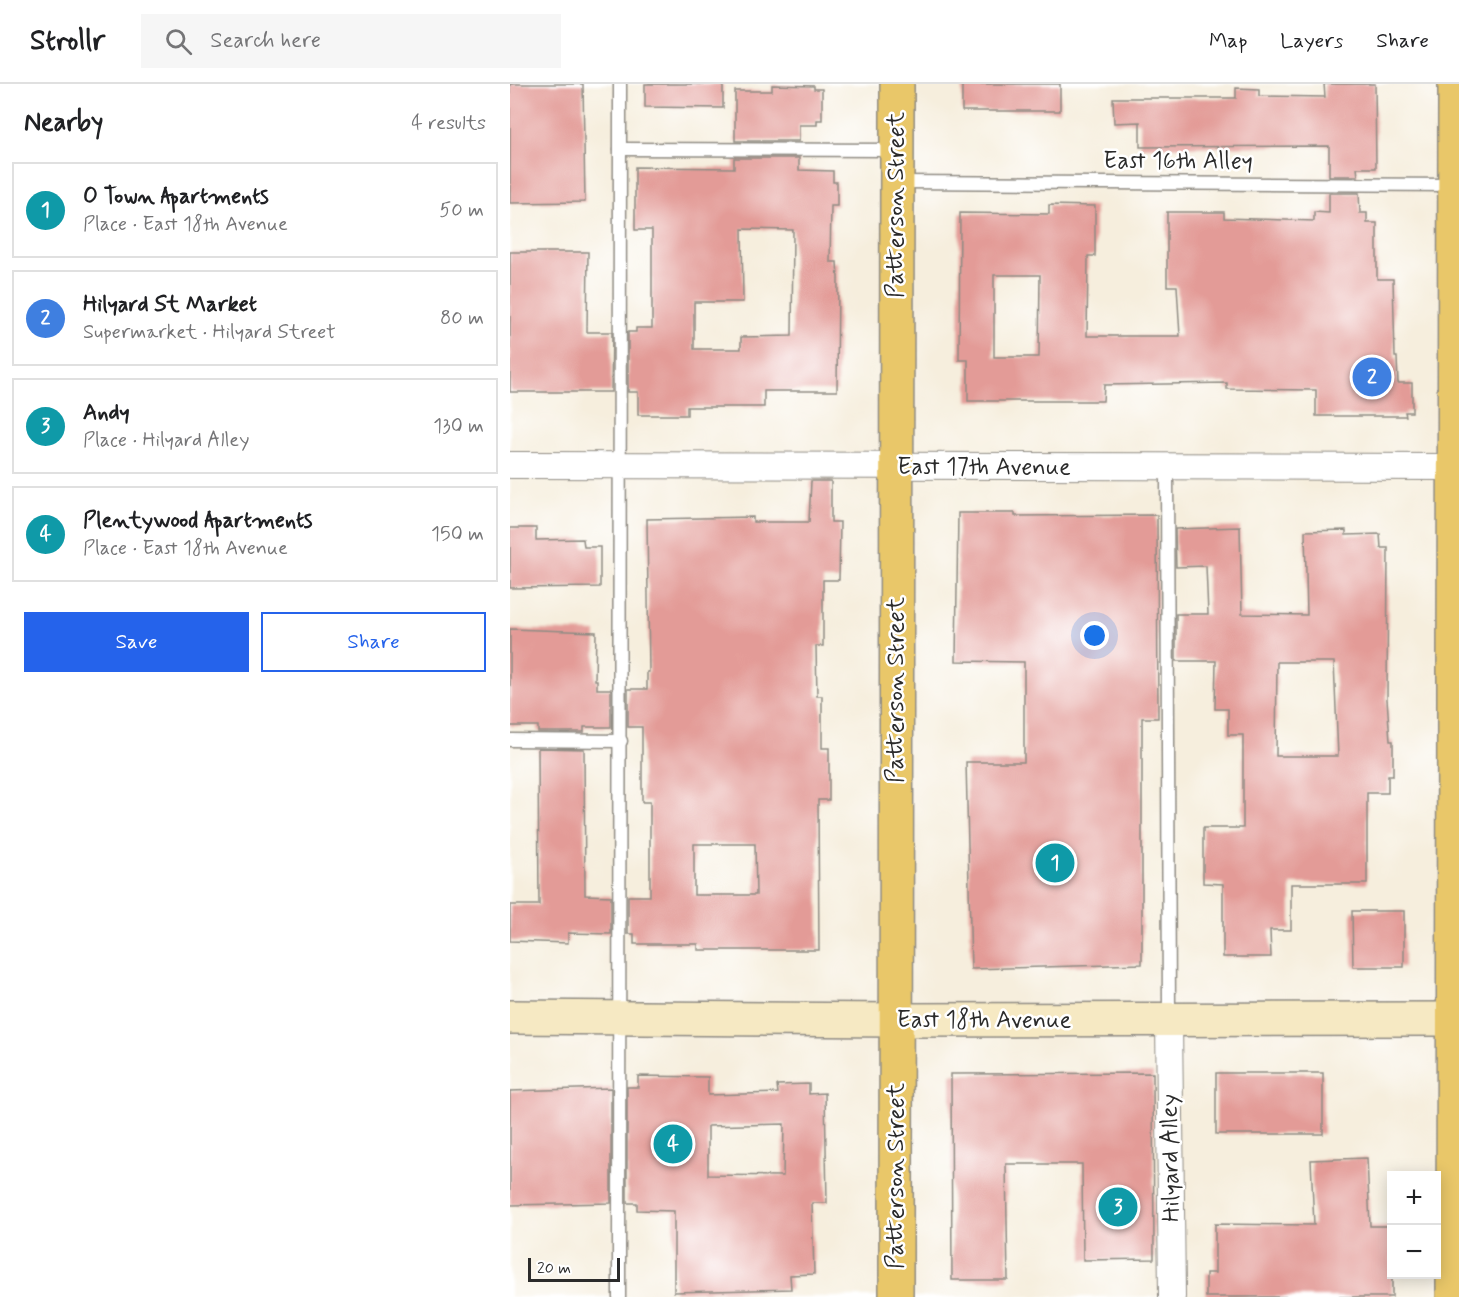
<!DOCTYPE html>
<meta charset="utf-8">
<style>
body{margin:0;font-family:Mynerve,sans-serif;background:#f6f6f6;color:#202124}
.controls{position:absolute;right:18px;bottom:18px;display:grid;overflow:hidden;border-radius:0px;box-shadow:0 3px 15px #0003}
.controls button{width:54px;height:54px;display:grid;place-items:center;padding:0;border:0;border-bottom:2px solid #e0e0e0;background:#fff;color:#202124;font:30px sans-serif}
.scale{position:absolute;left:18px;bottom:15px;width:92px;box-sizing:border-box;padding-left:6px;border:3px solid #2b2b2b;border-top:0;font-size:16px;line-height:21px;white-space:nowrap;color:#2b2b2b;-webkit-text-stroke:4px #fff;paint-order:stroke}
.you{position:absolute;left:585px;top:552px;width:21px;height:21px;margin:-15px;border:4px solid #fff;border-radius:50%;background:#1a73e8;box-shadow:0 0 0 9px #1a73e833}
.badge{display:grid;place-items:center;width:39px;height:39px;border-radius:50%;background:#2563eb;color:#fff;font-size:20px;font-weight:700}
.pin{position:absolute;translate:-50% -50%;border:3px solid #fff;box-shadow:0 2px 6px #0006}
.list{margin:0;padding:0;list-style:none}
h2{display:flex;justify-content:space-between;align-items:center;height:78px;margin:0;padding:0 24px;font-size:26px}
h2 small{font-size:20px;font-weight:400;color:#757577}
.list li{display:grid;grid-template-columns:39px 1fr auto;gap:18px;align-items:center;box-sizing:border-box;height:96px;margin:0 12px 12px;padding:0 12px;border:2px solid #e0e0e0;border-radius:0px}
.list b{display:block;font-size:22px;white-space:nowrap}
.list p{margin:0;font-size:20px;white-space:nowrap;color:#757577}
.list em{font-size:20px;font-style:normal;color:#757577}
.actions{display:flex;gap:12px;padding:18px 24px}
.actions a{flex:1;padding:14px 0;border:2px solid #2563eb;border-radius:0px;text-align:center;font-size:21px;color:#2563eb}
.actions .main{background:#2563eb;color:#fff}
.icon{flex:none;width:33px;height:33px;fill:none;stroke:currentColor;stroke-width:2;stroke-linecap:round;stroke-linejoin:round}
.map{position:relative;flex:none;width:949px;height:1213px;overflow:hidden}
header{display:flex;align-items:center;gap:36px;box-sizing:border-box;height:84px;padding:0 30px;background:#fff;border-bottom:2px solid #e0e0e0}
header strong{font-size:28px}
nav{display:flex;gap:33px;margin-inline-start:auto;font-size:21px}
.search{width:420px;height:54px;background:#f6f6f6;display:flex;align-items:center;gap:15px;box-sizing:border-box;padding:0 21px;border-radius:0px;color:#757577;font-size:22px}
main{display:flex}
aside{flex:1;background:#fff}
.map>svg:first-child{display:block}
</style>
<header>
<strong>Strollr</strong>
<div class="search"><svg class="icon" aria-label="search" viewBox="0 0 24 24"><circle cx="10" cy="10" r="6"/><path d="M15 15l6 6"/></svg>Search here</div>
<nav><a>Map</a><a>Layers</a><a>Share</a></nav>
</header>
<main>
<aside>
<h2>Nearby<small>4 results</small></h2>
<ul class="list">
<li><span class="badge" style="background:#0f9aa8">1</span><div><b>O Town Apartments</b><p>Place · East 18th Avenue</p></div><em>50 m</em></li>
<li><span class="badge" style="background:#3f7fe0">2</span><div><b>Hilyard St Market</b><p>Supermarket · Hilyard Street</p></div><em>80 m</em></li>
<li><span class="badge" style="background:#0f9aa8">3</span><div><b>Andy</b><p>Place · Hilyard Alley</p></div><em>130 m</em></li>
<li><span class="badge" style="background:#0f9aa8">4</span><div><b>Plentywood Apartments</b><p>Place · East 18th Avenue</p></div><em>150 m</em></li>
</ul>
<div class="actions"><a class="main">Save</a><a>Share</a></div>
</aside>
<div class="map">
<svg width="949" height="1213" viewBox="0 0 949 1213">
<rect width="100%" height="100%" fill="#fff"/>
<filter id="ink" filterUnits="userSpaceOnUse"><feTurbulence type="fractalNoise" baseFrequency=".0167" numOctaves="2"/><feDisplacementMap in="SourceGraphic" scale="12" xChannelSelector="R" yChannelSelector="G"/><feConvolveMatrix kernelMatrix="1 2 1 2 8 2 1 2 1" color-interpolation-filters="sRGB"/></filter>
<filter id="wash" filterUnits="userSpaceOnUse"><feTurbulence type="fractalNoise" baseFrequency=".008" numOctaves="4" result="noise"/><feDisplacementMap in="SourceGraphic" scale="24" xChannelSelector="R" yChannelSelector="G"/><feGaussianBlur stdDeviation="1.35" result="paint"/><feColorMatrix in="noise" values="0 0 0 0 0 0 0 0 0 0 0 0 0 0 0 0 0 1.4 0 .05"/><feComposite in="paint" operator="in"/></filter>
<g filter="url(#wash)">
<rect width="100%" height="100%" fill="#f6eedd"/>
<g id="blocks">
<g fill="#e39b97" fill-rule="evenodd">
<polygon points="0,0 73,0 75,118 0,119"/>
<polygon points="135,0 213,0 213,24 135,23"/>
<rect x="452" y="0" width="98" height="27"/>
<polygon points="814,0 865,0 866,84 847,84 848,92 819,92 819,62 630,63 630,38 604,39 603,14 726,14 726,4 749,5 749,12 815,13"/>
<polygon points="262,1 304,2 304,5 312,5 312,36 307,36 307,41 289,41 289,57 225,57 225,7 262,7"/>
<path d="M224 74H289V86L323 87V98H327V122H321L320 178H327L328 194 327 307H254V323H177V331H128V308H118V248H126V244H142V146H125V83L224 84ZM232 145 283 146 282 252 231 253V265H184V218H233Z"/>
<path d="M819 109H849L850 129H857V139H867V195H883L885 273H887L888 299H902V328H895L896 332H806V306L717 305V299L594 301 593 317H458V276H449L450 129 539 130V121L585 122V172H578L577 252H670L667 202H657V128H714V134L804 137V128L819 129ZM484 191H530L529 273H484Z"/>
<polygon points="0,168 78,168 77,248 102,248 101,308 0,308"/>
<path d="M301 397H321V438H330L329 496H313V562H306L307 612H312V664H319V716H308L309 866H188V860H124V850H118V812H140V718H132V643H118V605H137V588H139L137 435 243 433V438H299ZM184 760H245L246 811H184Z"/>
<polygon points="448,429 505,429 505,432 647,431 648,634 632,634 632,880 461,885 456,678 514,678 514,578 446,577"/>
<path d="M730 443 732 530 797 531 795 447 836 446V451L870 450 871 464H878L877 615 880 657H883V692H878V709H857V800H781V846H760L761 873H713V800L693 799V744H733V651H718V625H705L706 577H666V530H698L696 482 666 483 665 445ZM767 578H824L828 672H766Z"/>
<polygon points="0,444 26,444 26,456 73,455 74,463 90,463 90,503 0,504"/>
<polygon points="0,545 86,548 85,596 87,596 87,605 101,605 101,643 74,643 74,648 28,648 28,642 0,642"/>
<polygon points="28,664 74,665 75,811 101,812 101,850 58,849 58,859 0,857 0,821 29,821"/>
<polygon points="842,827 894,827 894,883 843,883"/>
<polygon points="643,989 644,1175 573,1176 572,1080 496,1080 498,1196 442,1196 441,990"/>
<rect x="706" y="989" width="107" height="61"/>
<path d="M128 992 198 993V1011L268 1009 267 1001 299 1000V1010L315 1009 317 1119H302L304 1190 280 1191 281 1205 164 1208V1127L127 1126V1119H117V1003H128ZM274 1040 273 1092 198 1091V1042Z"/>
<polygon points="101,1004 101,1119 0,1121 0,1007"/>
<polygon points="857,1074 860,1142 882,1142 882,1213 696,1213 696,1189 705,1189 705,1140 804,1141 801,1076"/>
</g>
</g>
</g>
<g filter="url(#ink)">
<use href="#blocks" fill-opacity="0" stroke="#908c84" stroke-width="1.5"/>
<g fill="none" stroke-linecap="round" stroke-linejoin="round">
<defs>
<g id="lane">
<polyline points="110,65 385,66"/>
<polyline points="389,98 945,101"/>
<polyline points="657,383 659,933"/>
<polyline points="0,656 111,657"/>
<polyline points="109,1213 110,0"/>
</g>
<g id="street">
<polyline points="0,381 949,383"/>
<polyline points="659,935 662,1213"/>
</g>
<polyline id="secondary" points="0,933 386,936 949,935"/>
<g id="primary">
<polyline points="386,1213 387,0"/>
<polyline points="943,1213 945,0"/>
</g>
</defs>
<use href="#lane" stroke="#908c84" stroke-width="15"/>
<use href="#street" stroke="#908c84" stroke-width="28"/>
<use href="#secondary" stroke="#908c84" stroke-width="36"/>
<use href="#primary" stroke="#908c84" stroke-width="36"/>
<use href="#lane" stroke="#fff" stroke-width="12"/>
<use href="#street" stroke="#fff" stroke-width="26"/>
<use href="#secondary" stroke="#f6e9c3" stroke-width="33"/>
<use href="#primary" stroke="#e9c769" stroke-width="33"/>
</g>
</g>
<g text-anchor="middle" dominant-baseline="central" stroke-width="5" stroke-linejoin="round" paint-order="stroke">
<g font-size="24" fill="#2b2b2b" stroke="#fff">
<text x="668" y="77">East 16th Alley</text>
<text transform="translate(386 121) rotate(-90)">Patterson Street</text>
<text x="474" y="383">East 17th Avenue</text>
<text transform="translate(386 606) rotate(-90)">Patterson Street</text>
<text x="474" y="936">East 18th Avenue</text>
<text transform="translate(661 1074) rotate(-91)">Hilyard Alley</text>
<text transform="translate(386 1092) rotate(-90)">Patterson Street</text>
</g>
</g>
</svg>
<div class="controls">
<button>+</button>
<button>−</button>
</div>
<div class="scale">20 m</div>
<div class="you"></div>
<div class="pin badge" style="left:545px;top:779px;background:#0f9aa8">1</div>
<div class="pin badge" style="left:862px;top:293px;background:#3f7fe0">2</div>
<div class="pin badge" style="left:608px;top:1123px;background:#0f9aa8">3</div>
<div class="pin badge" style="left:163px;top:1060px;background:#0f9aa8">4</div>
</div>
</main>
